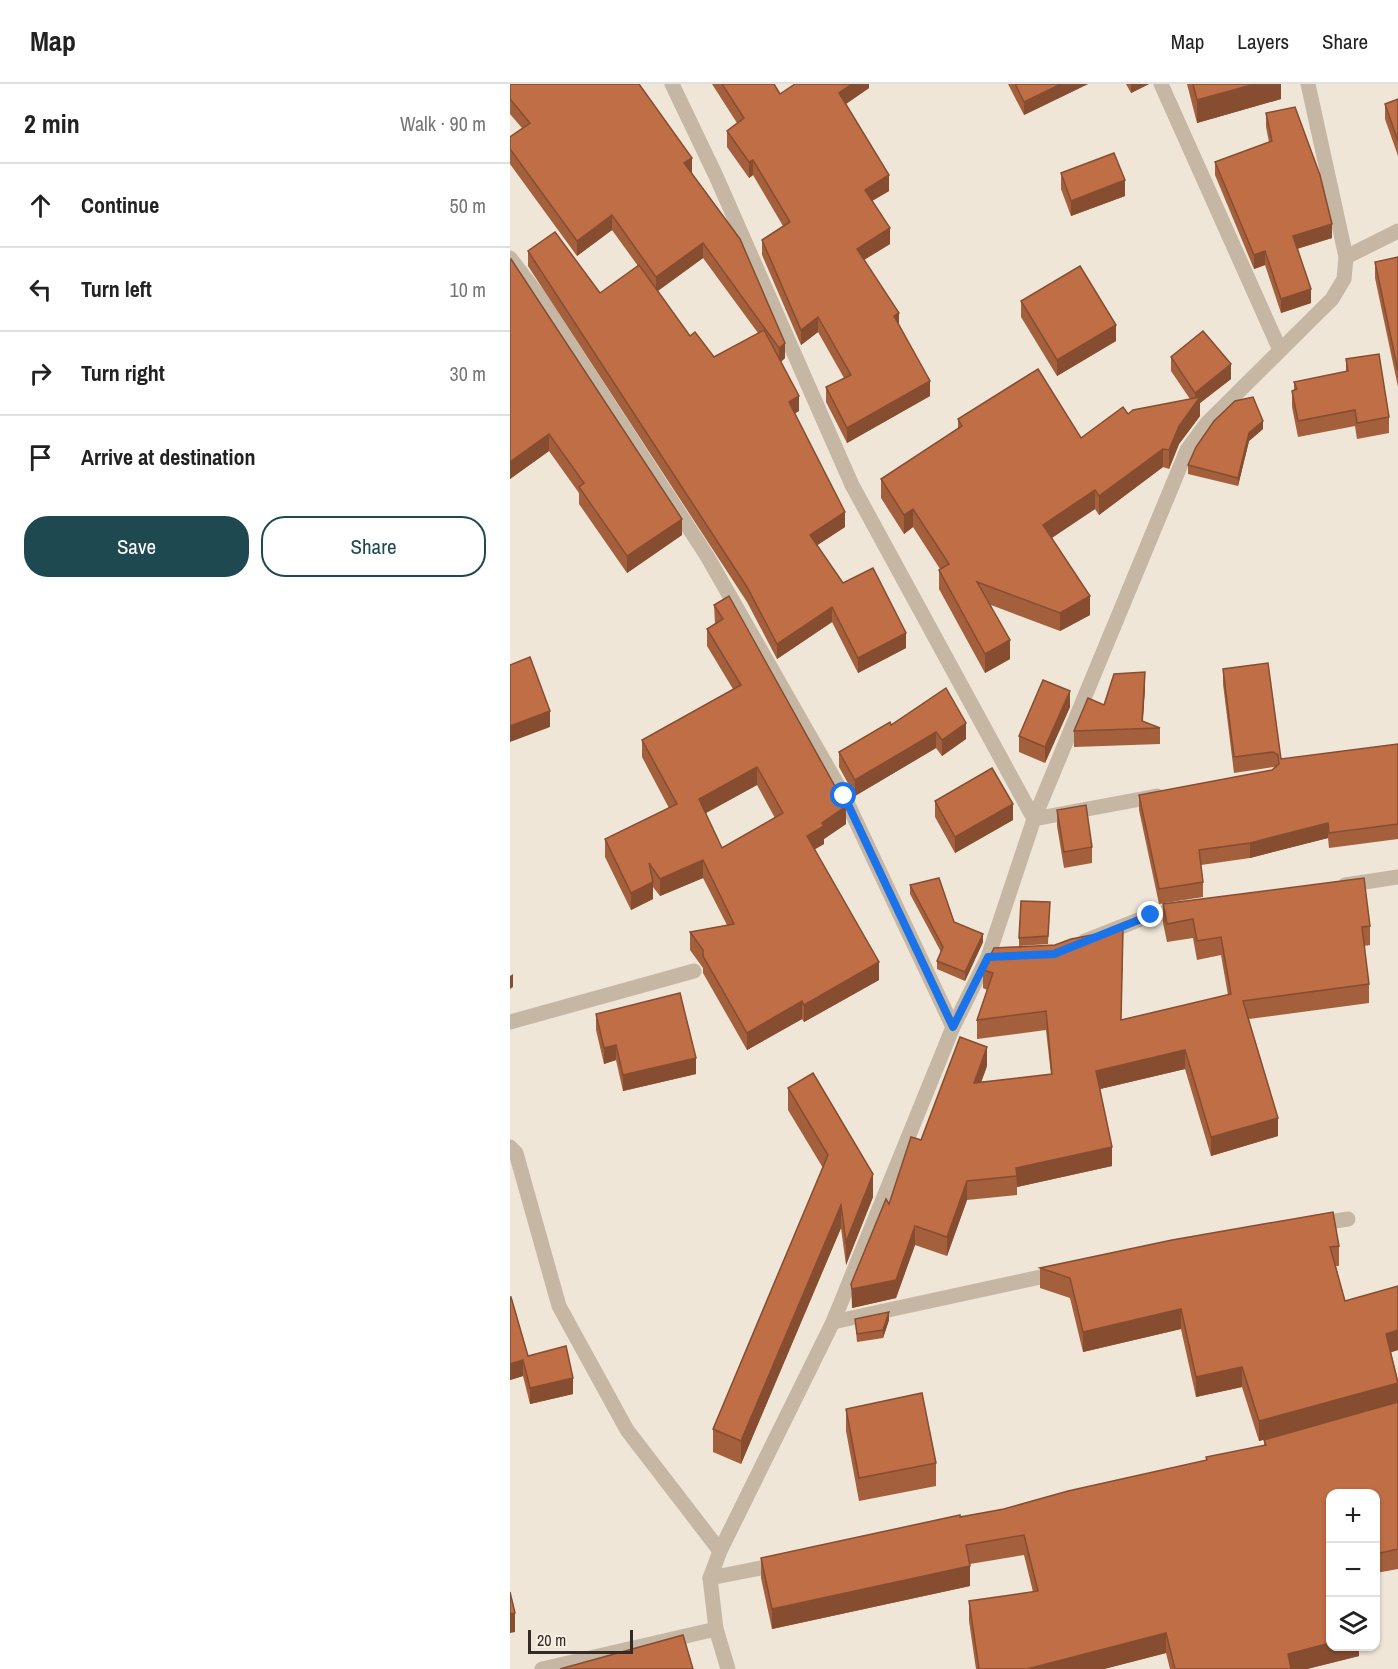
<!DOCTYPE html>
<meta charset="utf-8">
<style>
body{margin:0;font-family:"Archivo Narrow",sans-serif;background:#f2f2f2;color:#222}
.controls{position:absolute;right:18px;bottom:18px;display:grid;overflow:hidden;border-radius:12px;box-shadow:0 2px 4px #0004}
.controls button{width:54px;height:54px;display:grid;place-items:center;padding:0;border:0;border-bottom:2px solid #e0e0e0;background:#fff;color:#222;font:30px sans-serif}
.scale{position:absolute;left:18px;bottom:15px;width:105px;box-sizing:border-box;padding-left:6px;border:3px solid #322b26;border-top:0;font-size:16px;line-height:21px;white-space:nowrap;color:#322b26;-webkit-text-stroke:4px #f7f0e3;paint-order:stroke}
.stop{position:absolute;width:18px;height:18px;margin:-14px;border:4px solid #1a73e8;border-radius:50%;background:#fff}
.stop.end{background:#1a73e8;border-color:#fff;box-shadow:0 2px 6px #0008}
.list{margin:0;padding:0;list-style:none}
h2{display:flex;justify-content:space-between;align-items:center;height:78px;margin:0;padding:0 24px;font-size:26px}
h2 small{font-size:20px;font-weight:400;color:#767676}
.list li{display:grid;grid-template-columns:39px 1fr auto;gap:18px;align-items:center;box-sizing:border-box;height:84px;padding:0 24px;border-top:2px solid #e0e0e0}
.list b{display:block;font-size:22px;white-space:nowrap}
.list em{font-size:20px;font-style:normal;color:#767676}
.actions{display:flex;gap:12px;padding:18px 24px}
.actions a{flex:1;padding:14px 0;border:2px solid #1e4951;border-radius:24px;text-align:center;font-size:21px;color:#1e4951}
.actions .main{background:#1e4951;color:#fff}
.icon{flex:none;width:33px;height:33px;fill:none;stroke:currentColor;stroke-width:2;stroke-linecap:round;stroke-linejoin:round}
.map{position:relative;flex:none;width:888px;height:1585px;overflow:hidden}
header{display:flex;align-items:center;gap:36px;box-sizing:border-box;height:84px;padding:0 30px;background:#fff;border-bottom:2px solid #e0e0e0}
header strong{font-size:28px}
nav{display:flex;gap:33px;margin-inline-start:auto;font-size:21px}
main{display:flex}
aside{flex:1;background:#fff}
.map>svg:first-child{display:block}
</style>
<header>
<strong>Map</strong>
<nav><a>Map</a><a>Layers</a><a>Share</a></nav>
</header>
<main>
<aside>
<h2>2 min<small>Walk · 90 m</small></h2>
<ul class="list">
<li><svg class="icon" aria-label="ahead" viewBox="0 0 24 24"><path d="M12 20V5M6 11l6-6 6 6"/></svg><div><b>Continue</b></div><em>50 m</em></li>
<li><svg class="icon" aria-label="left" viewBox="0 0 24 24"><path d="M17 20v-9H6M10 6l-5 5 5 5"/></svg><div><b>Turn left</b></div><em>10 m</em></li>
<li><svg class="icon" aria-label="right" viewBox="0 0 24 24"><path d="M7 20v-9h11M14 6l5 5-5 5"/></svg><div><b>Turn right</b></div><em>30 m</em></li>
<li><svg class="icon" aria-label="arrive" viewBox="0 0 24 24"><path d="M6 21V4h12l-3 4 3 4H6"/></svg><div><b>Arrive at destination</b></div></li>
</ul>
<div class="actions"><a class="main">Save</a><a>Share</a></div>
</aside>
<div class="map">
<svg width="888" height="1585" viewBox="0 0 888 1585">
<rect width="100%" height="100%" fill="#efe6d8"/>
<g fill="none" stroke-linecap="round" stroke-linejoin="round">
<g stroke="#c6b7a5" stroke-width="15">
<polyline points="162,0 206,92 342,401 524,735 647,712"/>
<polyline points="651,0 770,266"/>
<polyline points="836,173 888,147"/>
<polyline points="0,174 28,211 197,472 334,712 443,943"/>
<polyline points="835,801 888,793"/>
<polyline points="575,857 641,831 672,827"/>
<polyline points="0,938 184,887"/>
<polyline points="0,1063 6,1069 49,1222 117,1346 210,1467"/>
<polyline points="805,1140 838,1135"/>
<polyline points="323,1238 549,1189"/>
<polyline points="200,1494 271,1480"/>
<polyline points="32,1585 206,1545"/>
<polyline points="218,1585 206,1545 200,1494 210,1467 323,1238 443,943 478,873 524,735 677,366 697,339 822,215 834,195 836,173 798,0"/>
</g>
</g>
<g fill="#a45f3c" fill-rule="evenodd">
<path d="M0 0 182 89 275 274 271 278 289 327 285 329 335 443 307 461 333 499 396 564 348 589 322 538 267 575 237 518 18 182V167L90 209 128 182 102 146 67 172 0 80V53L12 44 0 30ZM193 174 248 249 204 273 180 252 148 207Z"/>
<polygon points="202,0 264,0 270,10 359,0 359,4 335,20 379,107 362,117 380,160 354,176 389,240 420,312 337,359 316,318 316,303 334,294 308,248 291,261 252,171 252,156 273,142 243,91 239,94 217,63 217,47 227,39"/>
<polygon points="498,0 578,0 514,31"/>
<polygon points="616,0 639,0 621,9"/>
<polygon points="677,0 771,0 771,15 687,39"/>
<polygon points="888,15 888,72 875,35 875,20"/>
<polygon points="756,29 822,154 787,165 801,219 771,229 755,181 744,185 705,91 705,78 759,58 756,43"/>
<polygon points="551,89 615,112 561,132 551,105"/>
<polygon points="888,173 888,303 865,194 865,178"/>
<polygon points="0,176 172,451 117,489 69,420 69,409 39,367 0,395"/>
<polygon points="511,217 606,257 547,292 511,233"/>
<polygon points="661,273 721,295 690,319 690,332 669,360 659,385 653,383 589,431 585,425 541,454 580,531 550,547 481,521 500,575 475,589 429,505 429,486 430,485 403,443 394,450 371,414 371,395 448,345 448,335 571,354 618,330 680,315 661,287"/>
<polygon points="836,275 879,333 879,349 847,355 845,342 788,353 782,323 782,307 784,306 784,298 836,288"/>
<polygon points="753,345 739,357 728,402 678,390 678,381"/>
<path d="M204 521 336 740 314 755V760L304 765 369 896 294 938 292 935 237 966 193 889V884L180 866V848L217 841 193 794 150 812 143 803V815L121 826 95 773V755L159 724 132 673V656L223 605 197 562V545L205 540ZM247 701 265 734 212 764 195 729Z"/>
<polygon points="713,585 771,675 888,660 888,755 819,764 818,754 740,774 691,781 693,798 693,813 649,820 629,726 629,711 762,686 765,684 763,683 724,689 713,600"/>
<polygon points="436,604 456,655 432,672 426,664 345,712 329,683 329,668 381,641"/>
<polygon points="635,604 633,637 650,644 650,660 564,663 564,647 594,621"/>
<polygon points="560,623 535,679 509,668 509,652"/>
<polygon points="425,717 503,736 445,769 425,733"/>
<polygon points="547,726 582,763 582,779 554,784 547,742"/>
<polygon points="400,801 444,838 473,858 455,897 427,885 427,877 431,868 400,810"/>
<polygon points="540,818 538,860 509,862 509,854"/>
<polygon points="653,820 860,842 860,861 854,862 859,900 859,919 739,935 768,1052 701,1072 675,985 590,1005 602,1082 507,1103 507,1111 457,1116 437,1172 405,1161 386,1214 342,1224 341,1200 379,1120 411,1056 477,982 471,998 541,991 536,946 467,955 467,936 477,906 473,904 473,886 613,864 611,936 718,911 711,871 687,876 683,854 657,858 653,839"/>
<polygon points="86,930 186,990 113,1007 106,976 94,980 86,946"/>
<polygon points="278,1004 363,1113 336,1181 331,1144 231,1380 203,1368 203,1345 313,1084 278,1026"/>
<polygon points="829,1162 829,1182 826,1182 835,1217 888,1202 888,1266 881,1268 888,1296 888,1485 866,1489 866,1410 820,1410 820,1563 849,1563 849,1572 797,1585 660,1585 656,1569 594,1585 466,1585 459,1537 459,1517 523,1508 514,1471 460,1480 460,1502 262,1545 251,1494 251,1474 494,1425 696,1376 696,1373 754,1362 754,1356 791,1345 749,1357 732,1303 686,1313 671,1245 573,1268 560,1214 530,1204 530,1184"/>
<polygon points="0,1213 18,1272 63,1310 20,1320 13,1292 0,1296"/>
<polygon points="345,1235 379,1236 373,1254 347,1258"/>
<polygon points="336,1325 426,1379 426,1402 349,1417 336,1347"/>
</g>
<g fill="#864d31">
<polygon points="342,0 359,0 359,4 329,25 329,9"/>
<polygon points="551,0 578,0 514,31 514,18"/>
<polygon points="621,0 639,0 621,9"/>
<polygon points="745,0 771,0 771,15 687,39 687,16"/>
<polygon points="182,74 182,90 174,79"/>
<polygon points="243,76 243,91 239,94 239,78"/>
<polygon points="379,91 379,107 355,121 355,106"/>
<polygon points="615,96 615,112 561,132 561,117"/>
<polygon points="102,131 102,146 67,172 67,157"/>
<polygon points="822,140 822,154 783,166 783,152"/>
<polygon points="380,144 380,160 347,180 347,165"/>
<polygon points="193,159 193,174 146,208 146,193"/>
<polygon points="755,167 755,181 744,185 744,171"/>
<polygon points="801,205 801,219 771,229 771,215"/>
<polygon points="389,229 389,245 384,232"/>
<polygon points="308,233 308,248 291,261 291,246"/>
<polygon points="606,241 606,257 547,292 547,276"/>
<polygon points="275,259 275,274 269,279 269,264"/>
<polygon points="721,280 721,295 690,319 690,332 669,360 659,385 659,366 669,342 685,320 685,309"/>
<polygon points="420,297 420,312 337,359 337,344"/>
<polygon points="289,312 289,327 279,333 279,318"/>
<polygon points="753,337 753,345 739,357 728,402 728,394 739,349"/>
<polygon points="39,350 39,367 0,395 0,378"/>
<polygon points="653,365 653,383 589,431 589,412"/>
<polygon points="585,406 585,425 533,460 533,441"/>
<polygon points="403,425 403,443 394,450 394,431"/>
<polygon points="335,428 335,443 300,466 300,451"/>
<polygon points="172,435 172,451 117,489 117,472"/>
<polygon points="580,512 580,531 550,547 550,529"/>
<polygon points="322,523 322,538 267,575 267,560"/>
<polygon points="396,549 396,564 348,589 348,574"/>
<polygon points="500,556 500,575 475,589 475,570"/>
<polygon points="635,588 635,604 632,645 632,637"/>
<polygon points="560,607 560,623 535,679 535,663"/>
<polygon points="40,627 40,643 0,658 0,642"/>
<polygon points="456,639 456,655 432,672 432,656"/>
<polygon points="426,648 426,664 345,712 345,696"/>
<polygon points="247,683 247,701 189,733 189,715"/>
<polygon points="503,720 503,736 445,769 445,753"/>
<polygon points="336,722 336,740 314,755 314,760 297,770 297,752 312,739"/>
<polygon points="818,739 818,754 740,774 740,759"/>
<polygon points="193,776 193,794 150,812 150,795"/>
<polygon points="143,798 143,815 121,826 121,809"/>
<polygon points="473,850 473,858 455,897 455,888"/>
<polygon points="369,878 369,896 294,938 294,921"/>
<polygon points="3,890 3,903 0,905 0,892"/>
<polygon points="292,917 292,935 237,966 237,949"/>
<polygon points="106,961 106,976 94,980 94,964"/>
<polygon points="477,963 477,982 464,1018 464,999"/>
<polygon points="675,966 675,985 586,1006 586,987"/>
<polygon points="186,974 186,990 113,1007 113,991"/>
<polygon points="768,1034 768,1052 701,1072 701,1053"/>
<polygon points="602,1063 602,1082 507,1103 506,1084"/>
<polygon points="363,1090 363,1113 336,1181 336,1158"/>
<polygon points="457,1097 457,1116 437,1172 437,1153"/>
<polygon points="331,1121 331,1144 231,1380 231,1357"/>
<polygon points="405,1142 405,1161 386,1214 342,1224 342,1205"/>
<polygon points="671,1225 671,1245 573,1268 573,1248"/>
<polygon points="379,1228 379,1236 373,1254 373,1246"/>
<polygon points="888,1246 888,1266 876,1270 876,1250"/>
<polygon points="13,1276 13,1292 0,1296 0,1280"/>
<polygon points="732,1283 732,1303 686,1313 686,1293"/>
<polygon points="63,1294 63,1310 20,1320 20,1304"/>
<polygon points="888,1299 888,1319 749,1357 749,1337"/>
<polygon points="460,1482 460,1502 262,1545 262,1525"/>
<polygon points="5,1529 5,1548 0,1549 0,1530"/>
<polygon points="656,1549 656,1569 594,1585 517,1585"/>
<polygon points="820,1559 820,1563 849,1563 849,1572 797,1585 778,1585 778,1570"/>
</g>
<g fill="#bf6e46" stroke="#864d31" stroke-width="1.5" fill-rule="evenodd">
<polygon points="0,0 129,0 182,74 174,79 230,155 275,259 269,264 193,159 146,193 102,131 67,157 0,65 0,53 20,39 0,15"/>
<polygon points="212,0 264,0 270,10 285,0 342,0 329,9 379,91 355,106 380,144 347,165 389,229 384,232 420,297 337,344 316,303 341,291 308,233 291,246 252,156 280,138 243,76 239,78 217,47 234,34"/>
<polygon points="505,0 551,0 514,18"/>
<polygon points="683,0 745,0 687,16"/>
<polygon points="888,15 888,57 875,20"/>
<polygon points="785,23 810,91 822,140 783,152 801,205 771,215 755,167 744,171 705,78 762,57 756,29"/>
<polygon points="604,69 615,96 561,117 551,89"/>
<polygon points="45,148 90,209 129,181 180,252 185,248 204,273 254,246 289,312 279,318 335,428 300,451 333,499 363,484 396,549 348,574 322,523 267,560 237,503 18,167"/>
<polygon points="888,173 888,287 865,178"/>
<polygon points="1,175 172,435 117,472 69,403 74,399 39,350 0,378 0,176"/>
<polygon points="570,182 606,241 547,276 511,217"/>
<polygon points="693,247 721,280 685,309 661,273"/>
<polygon points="869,270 879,333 847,339 845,326 788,337 782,307 787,305 784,298 838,287 836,275"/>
<polygon points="528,285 571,354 613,323 618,330 623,326 690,313 669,342 659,366 653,365 589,412 585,406 533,441 580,512 550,529 467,498 500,556 475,570 429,486 439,480 403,425 394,431 371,395 452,342 448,335"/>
<polygon points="743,313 753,337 739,349 728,394 678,381 686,363 704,337 725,317"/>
<path d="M219 512 336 722 312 739 314 742 297 752 369 878 294 921 292 917 237 949 193 872V866L180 848 224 840 193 776 150 795 139 779 143 798 121 809 95 755 167 720 132 656 231 601 197 545 213 535 204 521ZM247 683 273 729 212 764 189 715Z"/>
<polygon points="20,573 40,627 0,642 0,581"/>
<polygon points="758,579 771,675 888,660 888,740 819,749 818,739 740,759 689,766 693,798 649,805 629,711 762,686 769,680 768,671 763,668 724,673 713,585"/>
<polygon points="635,588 632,637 650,644 564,647 578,614 594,621 604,590"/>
<polygon points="533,596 560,607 535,663 509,652"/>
<polygon points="436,604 456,639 432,656 426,648 345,696 329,668 380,638 381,641"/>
<polygon points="482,684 503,720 445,753 425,717"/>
<polygon points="576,721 582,763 554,768 547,726"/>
<polygon points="429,794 444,838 473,850 455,888 427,877 433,863 400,801"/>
<polygon points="854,794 860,842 852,843 859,900 733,917 768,1034 701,1053 675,966 586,987 602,1063 506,1084 507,1092 457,1097 437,1153 405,1142 386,1196 342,1205 341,1200 376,1115 379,1120 401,1053 411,1056 450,953 477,963 464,999 542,990 536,927 467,936 483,889 473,886 484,864 545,861 561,855 613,845 611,936 721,910 711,853 687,857 683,835 657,840 653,820"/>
<polygon points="511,817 540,818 538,852 509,854"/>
<polygon points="170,909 186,974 113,991 106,961 94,964 86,930"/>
<polygon points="303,989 363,1090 336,1158 331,1121 231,1357 203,1345 318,1071 278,1004"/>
<polygon points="823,1128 829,1162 820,1163 835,1217 888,1202 888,1246 876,1250 888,1299 749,1337 732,1283 686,1293 671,1225 573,1248 560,1194 530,1184 662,1156"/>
<polygon points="0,1213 1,1213 18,1272 56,1262 63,1294 20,1304 13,1276 0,1280"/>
<polygon points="379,1228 373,1246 347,1250 345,1235"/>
<polygon points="412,1309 426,1379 349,1394 336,1325"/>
<polygon points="888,1318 888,1465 866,1470 866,1410 820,1410 820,1559 778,1570 781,1585 665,1585 656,1549 517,1585 469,1585 459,1517 528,1507 514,1451 456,1461 460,1482 262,1525 251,1474 450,1431 450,1433 494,1425 558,1407 697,1376 696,1373 756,1361 754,1356"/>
<polygon points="0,1508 5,1529 0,1530"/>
<polygon points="173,1551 183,1585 50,1585"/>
</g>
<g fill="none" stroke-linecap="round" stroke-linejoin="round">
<polyline stroke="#1a73e8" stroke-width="8" points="334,712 443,943 478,873 544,870 641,831"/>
</g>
</svg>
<div class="controls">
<button>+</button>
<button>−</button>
<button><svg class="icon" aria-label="layers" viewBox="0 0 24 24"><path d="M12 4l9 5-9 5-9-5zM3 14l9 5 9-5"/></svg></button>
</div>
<div class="scale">20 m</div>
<div class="stop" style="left:334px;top:712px"></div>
<div class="stop end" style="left:641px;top:831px"></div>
</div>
</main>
